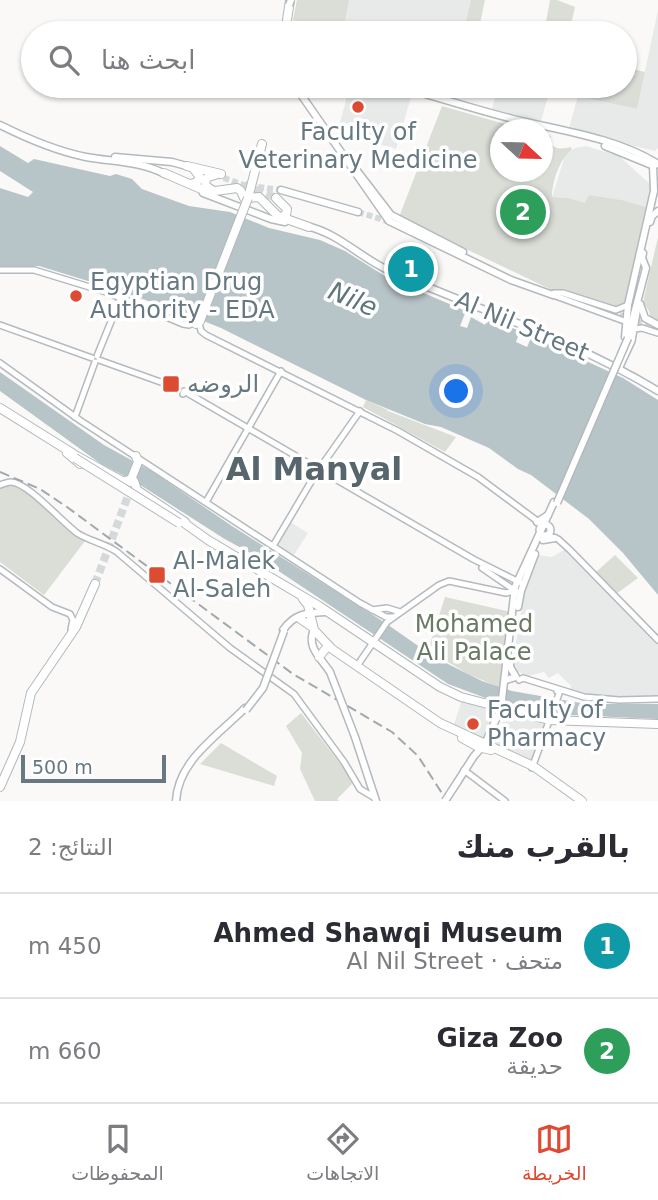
<!DOCTYPE html>
<html lang="ar">
<meta charset="utf-8">
<style>
body{margin:0;font-family:"DejaVu Sans",Vazirmatn,sans-serif;background:#f2f2f3;color:#2b2b33;direction:rtl}
.compass{position:absolute;left:490px;top:119px;width:63px;height:63px;border-radius:50%;background:#fff;box-shadow:0 2px 5px #0004;rotate:112deg}
.scale{position:absolute;left:21px;bottom:18px;width:145px;box-sizing:border-box;padding-left:7px;border:4px solid #667881;border-top:0;font-size:19px;line-height:24px;white-space:nowrap;color:#667881;-webkit-text-stroke:5px #fff;paint-order:stroke}
.you{position:absolute;left:457px;top:392px;width:24px;height:24px;margin:-18px;border:5px solid #fff;border-radius:50%;background:#1a73e8;box-shadow:0 0 0 10px #1a73e833}
.badge{display:grid;place-items:center;width:46px;height:46px;border-radius:50%;background:#de4b33;color:#fff;font-size:23px;font-weight:700}
.pin{position:absolute;translate:-50% -50%;border:4px solid #fff;box-shadow:0 2px 7px #0006}
.list{margin:0;padding:0;list-style:none}
h2{display:flex;justify-content:space-between;align-items:center;height:91px;margin:0;padding:0 28px;font-size:30px}
h2 small{font-size:23px;font-weight:400;color:#7c7c81}
.list li{display:grid;grid-template-columns:46px 1fr auto;gap:21px;align-items:center;box-sizing:border-box;height:105px;padding:0 28px;border-top:2px solid #e1e1e2}
.list b{display:block;font-size:26px;white-space:nowrap}
.list p{margin:0;font-size:23px;white-space:nowrap;color:#7c7c81}
.list em{font-size:23px;font-style:normal;color:#7c7c81}
.icon{flex:none;width:38px;height:38px;fill:none;stroke:currentColor;stroke-width:2;stroke-linecap:round;stroke-linejoin:round}
.map{position:relative;flex:none;width:658px;height:801px;overflow:hidden;direction:ltr}
.search{position:absolute;background:#fff;box-shadow:0 2px 5px #0004;left:21px;right:21px;top:21px;height:77px;display:flex;align-items:center;gap:18px;box-sizing:border-box;padding:0 24px;border-radius:38px;color:#7c7c81;font-size:26px}
.sheet{height:301px;background:#fff}
nav{display:flex;justify-content:space-around;align-items:center;box-sizing:border-box;height:98px;border-top:2px solid #e1e1e2;background:#fff;font-size:19px;color:#7c7c81}
nav a{display:grid;justify-items:center;gap:4px}
nav .on{color:#de4b33}
.map>svg:first-child{display:block}
</style>
<div class="map">
<svg width="658" height="801" viewBox="0 0 658 801">
<rect width="100%" height="100%" fill="#faf9f8"/>
<g fill="#e8e9e9">
<polygon points="297,0 471,0 463,33 343,33 343,31 293,20"/>
<polygon points="658,10 658,148 655,151 612,141 569,128 578,96 637,109"/>
<polygon points="350,86 371,86 411,97 396,149 346,135 339,126"/>
<polygon points="498,86 535,86 550,89 541,121 492,109"/>
<polygon points="586,146 619,156 651,185 646,207 622,200 589,195 586,204 568,198 552,197 565,156 575,148"/>
<polygon points="290,522 308,533 294,555 278,545 278,541"/>
<polygon points="567,548 658,642 658,697 621,698 578,694 570,691 571,686 558,673 549,678 544,672 528,676 518,672 514,666 513,660 526,585 538,555 552,557"/>
<polygon points="462,700 497,711 483,740 453,727"/>
<polygon points="506,714 518,717 521,715 545,725 545,728 531,761 494,743"/>
</g>
<g fill="#daded7">
<polygon points="297,0 349,0 343,31 293,20"/>
<polygon points="471,0 485,0 478,33 463,33"/>
<polygon points="550,0 557,0 575,7 569,33 544,33"/>
<polygon points="625,67 645,72 637,109 587,98 590,86 625,86"/>
<path d="M442 106 522 129 500 130V172H542L543 134 551 136 550 143C555 150 563 149 571 147L572 150C559 159 552 183 552 197L568 198 585 203 589 195 622 200 646 207 625 301 619 308 554 291 399 217Z"/>
<polygon points="658,237 658,323 651,320 649,311 643,302"/>
<polygon points="366,400 388,410 386,413 388,411 456,437 445,452 363,407"/>
<polygon points="13,482 85,541 44,595 0,562 0,485"/>
<polygon points="615,555 638,578 616,594 596,572"/>
<polygon points="445,597 511,612 501,688 468,674 428,650"/>
<polygon points="301,713 348,774 352,784 337,799 339,801 315,801 300,769 302,753 286,726"/>
<polygon points="221,743 277,776 274,786 200,764"/>
</g>
<g fill="#b8c5c8">
<polygon points="0,146 28,163 34,159 110,176 116,174 132,179 142,189 189,206 230,212 269,228 320,240 345,251 388,278 466,311 460,326 467,328 471,317 485,325 488,318 520,331 516,342 527,347 532,336 623,378 658,400 658,595 623,553 589,519 531,475 518,469 489,448 441,427 425,424 366,400 221,328 191,316 114,289 39,266 10,268 6,266 0,268 0,188 28,197 33,192 0,171"/>
<polygon points="0,372 104,445 153,472 232,526 384,622 434,657 482,681 512,691 586,704 658,704 658,719 550,714 491,700 448,684 259,558 223,538 134,481 101,464 0,391"/>
</g>
<g fill="none" stroke-linecap="round" stroke-linejoin="round">
<g stroke="#d5d9da" stroke-width="6" stroke-dasharray="6 3" stroke-linecap="butt">
<polyline points="215,175 244,185 281,190"/>
<polyline points="358,212 390,222"/>
<polyline points="577,300 658,329"/>
</g>
<g stroke="#d5d9da" stroke-width="8" stroke-dasharray="8 4" stroke-linecap="butt">
<polyline points="244,185 276,198"/>
<polyline points="95,584 129,493"/>
</g>
<defs>
<g id="secondary">
<polyline points="0,270 34,270 106,292 183,324 189,325 195,322"/>
<polyline points="554,293 563,293 616,310 628,305"/>
<polyline points="553,295 627,322"/>
<polyline points="199,323 201,331 206,335 398,431 478,477 540,523"/>
<polyline points="0,325 92,358"/>
<polyline points="634,329 642,328 658,333"/>
<polyline points="97,356 121,297"/>
<polyline points="99,360 169,385"/>
<polyline points="0,363 81,421 360,603 386,617 393,617"/>
<polyline points="619,369 632,341 638,307"/>
<polyline points="183,394 184,391 473,559 521,583"/>
<polyline points="75,417 95,362"/>
<path d="M0 485C2 484 9 482 11 482 27 482 62 522 77 533 89 541 104 543 117 552L230 648 294 694 344 762 360 789 375 798"/>
<polyline points="206,502 281,371"/>
<polyline points="547,535 558,539 570,550 658,640"/>
<polyline points="273,546 315,475 360,411"/>
<polyline points="482,568 517,592"/>
<polyline points="0,569 52,607 70,614 73,620 71,629"/>
<polyline points="372,610 387,608 400,612"/>
<polyline points="357,666 387,622 439,585 449,581 506,593 514,591"/>
<polyline points="519,680 523,678 584,697 619,700 658,699"/>
<polyline points="532,768 560,691 557,691"/>
<polyline points="464,770 505,801"/>
</g>
<g id="primary">
<polyline points="295,86 389,221 511,280 553,295"/>
<polyline points="384,86 402,91"/>
<path d="M398 86C436 97 474 109 513 119 559 130 617 138 658 164"/>
<path d="M0 125C28 139 56 151 86 157 114 162 140 161 165 174"/>
<polyline points="605,146 654,166"/>
<polyline points="115,157 172,162 190,167"/>
<polyline points="351,163 391,215 463,252"/>
<polyline points="281,190 358,212"/>
<polyline points="203,193 271,219 285,222"/>
<polyline points="650,222 652,216 658,211"/>
<path d="M306 226C339 233 360 258 390 271 479 310 574 340 658 391"/>
<polyline points="640,304 645,318 658,325"/>
<polyline points="625,337 628,305 654,191 653,166"/>
<polyline points="628,337 646,268 642,258 643,253"/>
<polyline points="537,522 548,515"/>
<circle cx="545" cy="530" r="5.5"/>
<polyline points="543,540 555,538"/>
<polyline points="518,607 521,591 535,554"/>
<path d="M283 630C295 613 307 613 327 612"/>
<path d="M314 630C306 647 321 658 330 672"/>
<polyline points="506,680 516,677 510,667 510,659"/>
<polyline points="355,737 376,801"/>
<polyline points="458,781 474,756 485,744 501,708 515,587 554,502"/>
<path d="M176 801C178 760 219 735 245 708"/>
</g>
<g id="highway">
<polyline points="285,33 290,0"/>
<polyline points="262,144 248,198 259,197 278,216 309,227"/>
<polyline points="187,166 221,174"/>
<polyline points="164,173 208,192 237,188 241,191 244,198"/>
<polyline points="191,184 197,182 200,177 193,168"/>
<polyline points="212,190 206,186 205,181 208,177 215,175"/>
<polyline points="276,198 287,209 286,215 280,217"/>
<polyline points="196,319 196,324 200,321"/>
<polyline points="0,408 72,453"/>
<polyline points="68,451 124,482 131,479"/>
<polyline points="67,453 80,464"/>
<polyline points="134,481 137,490 185,522"/>
<polyline points="130,482 138,462 136,456"/>
<polyline points="180,520 208,540 319,606 440,687 461,697 549,720 658,724"/>
<polyline points="303,599 308,605 314,630 332,649 440,723 533,766 582,801"/>
<polyline points="299,618 312,627"/>
<polyline points="319,657 327,647"/>
<polyline points="462,738 478,747 491,750"/>
<polyline points="0,787 20,742 31,693 76,627 95,584"/>
</g>
</defs>
<use href="#secondary" stroke="#b4babe" stroke-width="8"/>
<use href="#primary" stroke="#b3b9bc" stroke-width="9"/>
<use href="#highway" stroke="#b3b8bb" stroke-width="10"/>
<use href="#secondary" stroke="#fff" stroke-width="5"/>
<use href="#primary" stroke="#fff" stroke-width="6"/>
<use href="#highway" stroke="#fff" stroke-width="8"/>
<polyline stroke="#a1a9ae" stroke-width="2" stroke-dasharray="10 5" stroke-linecap="butt" points="0,472 40,489 67,507 293,674 392,732 418,756 447,801"/>
<defs>
<g id="primary-bridge">
<polyline points="289,5 291,0"/>
<polyline points="557,503 628,338"/>
<polyline points="330,672 355,737"/>
<polyline points="246,710 263,688 284,631"/>
<polyline points="445,801 458,781"/>
</g>
<g id="highway-bridge">
<polyline points="200,321 248,198"/>
<polyline points="75,458 179,523"/>
</g>
</defs>
<use href="#primary-bridge" stroke="#b3b9bc" stroke-width="9" stroke-linecap="butt"/>
<use href="#highway-bridge" stroke="#b3b8bb" stroke-width="10" stroke-linecap="butt"/>
<use href="#primary-bridge" stroke="#fff" stroke-width="6"/>
<use href="#highway-bridge" stroke="#fff" stroke-width="8"/>
</g>
<g fill="#de4b33" stroke="#fff" stroke-width="2.5">
<circle cx="358" cy="107" r="7"/>
<circle cx="76" cy="296" r="7"/>
<rect x="162" y="375" width="18" height="18" rx="3.5"/>
<rect x="148" y="566" width="18" height="18" rx="3.5"/>
<circle cx="473" cy="724" r="7"/>
</g>
<g text-anchor="middle" dominant-baseline="central" stroke-width="7" stroke-linejoin="round" paint-order="stroke">
<g font-size="24" fill="#667881" stroke="#fff" text-anchor="start">
<text x="358" y="132" text-anchor="middle">Faculty of<tspan x="358" dy="28">Veterinary Medicine</tspan></text>
<text x="90" y="282">Egyptian Drug<tspan x="90" dy="28">Authority - EDA</tspan></text>
<text x="187" y="384">الروضه</text>
<text x="173" y="561">Al-Malek<tspan x="173" dy="28">Al-Saleh</tspan></text>
<text x="487" y="710">Faculty of<tspan x="487" dy="28">Pharmacy</tspan></text>
</g>
<g font-size="24" fill="#667881" stroke="#fff">
<text transform="translate(522 326) rotate(23)">Al Nil Street</text>
</g>
<g font-size="24" fill="#6a7a64" stroke="#fff">
<text x="474" y="624">Mohamed<tspan x="474" dy="28">Ali Palace</tspan></text>
</g>
<g font-size="26" font-style="italic" fill="#60767b" stroke="#fff">
<text transform="translate(353 299) rotate(23)">Nile</text>
</g>
<g font-size="32" font-weight="bold" fill="#57656d" stroke="#fff">
<text x="314" y="469">Al Manyal</text>
</g>
</g>
</svg>
<svg class="compass" viewBox="-18 -18 36 36"><path d="M0-13l5 13h-10z" fill="#e53935"/><path d="M0 13l5-13h-10z" fill="#7c7c81"/></svg>
<div class="scale">500 m</div>
<div class="you"></div>
<div class="pin badge" style="left:411px;top:269px;background:#0f9aa8">1</div>
<div class="pin badge" style="left:523px;top:212px;background:#2e9e5b">2</div>
<div class="search"><svg class="icon" aria-label="search" viewBox="0 0 24 24"><circle cx="10" cy="10" r="6"/><path d="M15 15l6 6"/></svg>ابحث هنا</div>
</div>
<section class="sheet">
<h2>بالقرب منك<small>النتائج: 2</small></h2>
<ul class="list">
<li><span class="badge" style="background:#0f9aa8">1</span><div><b>Ahmed Shawqi Museum</b><p>متحف · Al Nil Street</p></div><em>450 m</em></li>
<li><span class="badge" style="background:#2e9e5b">2</span><div><b>Giza Zoo</b><p>حديقة</p></div><em>660 m</em></li>
</ul>
</section>
<nav>
<a class="on"><svg class="icon" aria-label="map" viewBox="0 0 24 24"><path d="M3 6l6-2 6 2 6-2v14l-6 2-6-2-6 2zM9 4v14M15 6v14"/></svg>الخريطة</a>
<a><svg class="icon" aria-label="directions" viewBox="0 0 24 24"><path d="M12 3l9 9-9 9-9-9zM9 14v-3h6M13 9l2 2-2 2"/></svg>الاتجاهات</a>
<a><svg class="icon" aria-label="saved" viewBox="0 0 24 24"><path d="M7 4h10v16l-5-4-5 4z"/></svg>المحفوظات</a>
</nav>
